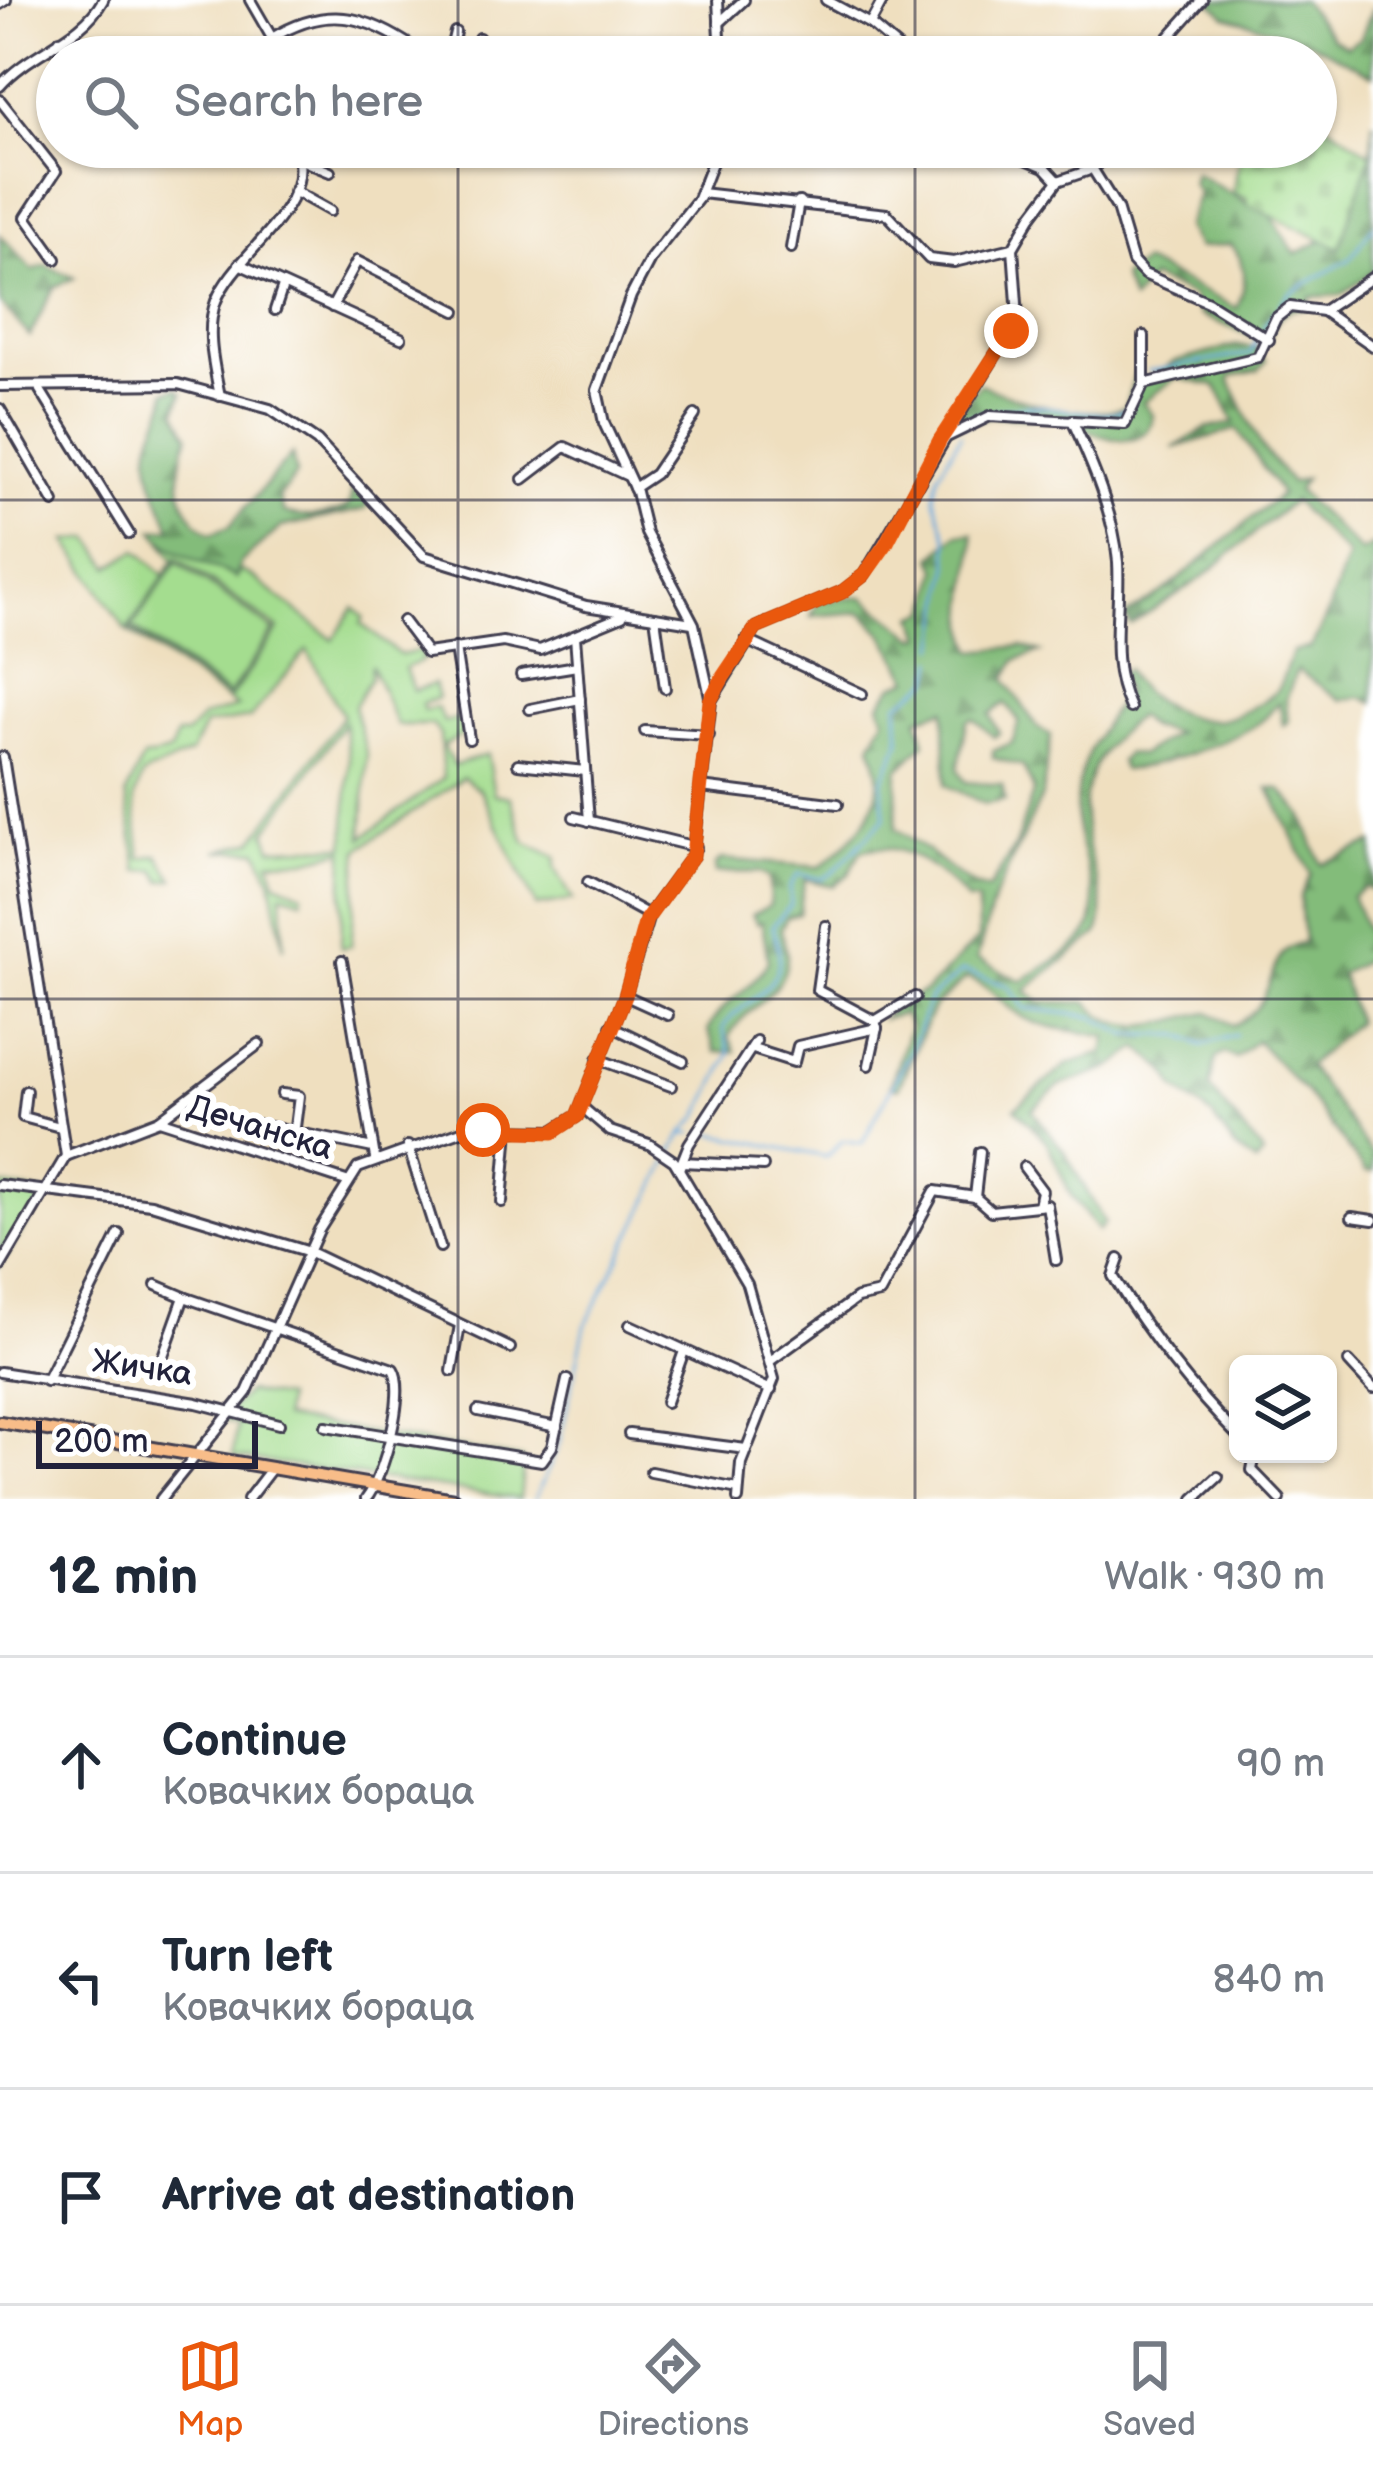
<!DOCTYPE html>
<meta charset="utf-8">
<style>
body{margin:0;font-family:"Balsamiq Sans",sans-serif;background:#f2f2f3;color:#1f2937}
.controls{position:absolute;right:36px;bottom:36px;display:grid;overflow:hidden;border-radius:18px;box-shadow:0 3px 9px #0004}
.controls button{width:108px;height:108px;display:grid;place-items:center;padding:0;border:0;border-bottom:3px solid #e0e1e3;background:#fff;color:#1f2937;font:60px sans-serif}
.scale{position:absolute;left:36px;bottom:30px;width:222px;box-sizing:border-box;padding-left:12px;border:6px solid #22223b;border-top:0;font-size:33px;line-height:42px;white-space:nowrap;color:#22223b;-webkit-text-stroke:9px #fff;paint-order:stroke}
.stop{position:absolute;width:36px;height:36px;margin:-27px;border:9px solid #ea580c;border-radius:50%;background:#fff}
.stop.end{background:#ea580c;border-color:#fff;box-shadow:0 3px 12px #0008}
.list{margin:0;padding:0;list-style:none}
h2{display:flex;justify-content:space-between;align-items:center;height:156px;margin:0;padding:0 48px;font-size:51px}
h2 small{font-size:39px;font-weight:400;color:#747a83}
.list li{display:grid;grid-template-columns:78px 1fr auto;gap:36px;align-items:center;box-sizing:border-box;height:216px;padding:0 48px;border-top:3px solid #e0e1e3}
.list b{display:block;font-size:45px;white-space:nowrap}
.list p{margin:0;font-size:39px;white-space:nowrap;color:#747a83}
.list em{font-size:39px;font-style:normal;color:#747a83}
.icon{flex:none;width:66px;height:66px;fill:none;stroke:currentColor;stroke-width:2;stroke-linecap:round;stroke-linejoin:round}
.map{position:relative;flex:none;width:1373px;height:1499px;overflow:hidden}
.search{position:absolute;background:#fff;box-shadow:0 3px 9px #0004;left:36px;right:36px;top:36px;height:132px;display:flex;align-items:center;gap:30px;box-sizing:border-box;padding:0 42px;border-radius:66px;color:#747a83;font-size:45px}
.sheet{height:804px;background:#fff}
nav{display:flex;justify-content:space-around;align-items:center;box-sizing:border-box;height:168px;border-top:3px solid #e0e1e3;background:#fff;font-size:33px;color:#747a83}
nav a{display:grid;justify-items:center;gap:6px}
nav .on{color:#ea580c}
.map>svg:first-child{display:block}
</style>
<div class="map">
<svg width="1373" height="1499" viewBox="0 0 1373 1499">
<defs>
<pattern id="forest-firs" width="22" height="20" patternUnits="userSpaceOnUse" patternTransform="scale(3)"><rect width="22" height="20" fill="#83bc7a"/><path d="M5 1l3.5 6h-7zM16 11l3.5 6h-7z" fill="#6b9865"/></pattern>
<pattern id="cemetery-stones" width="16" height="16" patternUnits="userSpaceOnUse" patternTransform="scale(3)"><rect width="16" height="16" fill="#a4dd8f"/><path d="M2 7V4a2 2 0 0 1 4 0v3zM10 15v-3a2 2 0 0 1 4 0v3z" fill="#8dbd7c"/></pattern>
</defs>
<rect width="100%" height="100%" fill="#fff"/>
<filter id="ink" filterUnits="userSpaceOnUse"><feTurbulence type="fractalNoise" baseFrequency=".00833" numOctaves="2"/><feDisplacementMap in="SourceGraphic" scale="24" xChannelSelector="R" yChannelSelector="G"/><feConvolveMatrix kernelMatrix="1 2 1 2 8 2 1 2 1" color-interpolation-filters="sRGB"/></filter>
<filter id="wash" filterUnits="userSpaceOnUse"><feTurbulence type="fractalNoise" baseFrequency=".004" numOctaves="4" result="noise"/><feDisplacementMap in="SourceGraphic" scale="48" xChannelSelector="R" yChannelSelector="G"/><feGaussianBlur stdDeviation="2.7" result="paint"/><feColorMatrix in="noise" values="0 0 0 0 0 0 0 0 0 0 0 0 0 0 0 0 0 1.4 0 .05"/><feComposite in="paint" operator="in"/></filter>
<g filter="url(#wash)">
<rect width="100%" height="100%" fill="#efdfbf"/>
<g fill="#a4dd8f" stroke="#638065" stroke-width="3" fill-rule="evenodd">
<path d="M91 538 110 567 137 550 164 575 174 560 161 540C181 559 211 564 236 578L242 571 253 577 333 640 354 608 364 617 361 624 400 655 420 651 423 660 405 668 413 691 434 684 438 698 422 704 424 711 436 707 444 722 461 718 464 734 443 746 454 766 487 754 494 794 510 797 525 842 556 857 555 868 573 900 536 906 480 790 463 778 359 849 351 946 341 948 344 850 306 860 270 861 276 882 303 893 302 899 282 893 284 949 271 880 258 850 217 851 253 841 343 716 307 650 250 718 205 725 191 753 143 775 134 798 141 858 158 855 174 879 162 881 156 870 138 871 126 795 143 758 170 752 177 735H186L203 717 237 707 126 630 67 541ZM177 558 279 629 230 698 128 628ZM371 665 397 725H433L440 735 443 778 362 838 367 755 354 706 370 679ZM344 723 349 760 345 846 272 848 266 832Z"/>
<polygon points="177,562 274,630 229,695 132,627"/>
<polygon points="0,1185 46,1193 0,1265"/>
<polygon points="247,1392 285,1398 283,1418 524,1459 520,1499 233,1457 237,1424 220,1420"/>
</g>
<g fill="url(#forest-firs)" stroke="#526f5a" stroke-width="3" fill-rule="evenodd">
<polygon points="1209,0 1302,0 1332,38 1347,46 1361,38 1373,7 1373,74 1304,39 1226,16"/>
<path d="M1373 120V271L1341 295 1309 297 1308 308C1283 307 1277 316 1269 340H1261L1200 315 1193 296 1151 278 1132 301 1122 277 1143 262 1237 308C1247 283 1248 265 1231 244L1198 248 1186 227 1198 194 1192 183 1195 173 1272 217 1295 254 1323 240 1339 248 1371 154Z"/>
<polygon points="0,235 33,270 46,265 74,278 54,287 30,336 0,303"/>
<path d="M1238 345 1256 348 1266 361 1258 371 1231 376 1230 381 1261 446 1291 483 1304 479 1297 490 1361 552 1373 545V703L1361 697 1341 700 1297 670 1286 699 1288 722 1283 725 1279 702C1274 706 1271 711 1267 716 1248 737 1150 770 1123 770L1120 761 1127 753 1140 755 1176 733 1149 727 1137 716C1088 757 1074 795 1091 860 1098 886 1108 906 1098 934L1025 990 1041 1002H1087C1126 1044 1165 1019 1209 1012L1233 1025C1284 1004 1260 950 1304 942L1300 897 1311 874 1269 788 1280 789 1302 814 1321 864 1373 843V891L1365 887 1352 896 1372 945 1370 958 1341 974 1356 1022 1308 1066 1373 1156V1172H1366L1308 1095 1256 1040 1236 1058 1224 1053 1216 1058 1209 1087 1260 1149 1263 1155 1256 1163 1235 1148 1212 1116 1175 1088 1167 1072 1139 1048 1107 1070 1059 1086 1032 1110 1064 1151 1105 1223 1098 1231 1070 1194 1047 1142 1015 1108 1068 1064 1104 1053 1107 1037C1083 1031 1053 1030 1031 1021 1005 1011 995 987 967 978L934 1006 898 1088 890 1086 910 1026 903 1014 883 1019 892 1007 926 991 978 939V901H968C943 873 900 835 860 852L849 874 833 886 805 879 799 914 787 917 781 928C781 938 787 949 787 957 787 994 742 1008 729 1037L735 1051 716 1052 708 1030C720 1001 753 991 768 961L762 922 757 923 752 915 770 905 769 878 759 872 716 873 715 866 721 859 820 867C861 834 894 799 871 745L885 718 880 704 894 685 910 679 884 635 862 612 811 616 819 601 863 597 917 638 923 636 915 616 929 611 938 569 933 557 957 534 973 533C977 573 956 611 974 651L1022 646 1040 652 1016 660 1005 679 1038 728 1051 735 1042 796 993 901 977 959 1022 981C1042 967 1086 947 1092 922 1099 894 1084 865 1079 839 1067 780 1093 739 1125 693L1120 673 1127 669C1136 698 1192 725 1221 720 1237 717 1260 704 1273 694 1283 686 1286 664 1293 652L1311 647C1329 617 1335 588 1348 556L1293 501 1203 577 1131 625 1125 616 1166 590 1281 494 1237 429 1173 448 1207 428 1235 423 1216 386 1176 378 1143 402 1153 415C1149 457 1091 437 1071 419L990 416 961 424 959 410 980 384C1017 401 1088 421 1125 407L1135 374 1144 383 1174 362ZM1005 703 1019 721 1012 743 993 751V758L1023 766 1034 790 1015 846 989 889C966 891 923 842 896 829L898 770 925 743 918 718 945 709 946 785 985 804 1005 800 1002 785 966 782 958 769 967 721 973 718 994 737 999 733 990 714Z"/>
<path d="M177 388 183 393 176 411 189 435C174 472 175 510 211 534L229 527 292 454 296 475 279 497 283 512C299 520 334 516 349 506L353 488 368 503 366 509 281 527 241 562 236 578C208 561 174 559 154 530L171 528C161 500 145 475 150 445 153 427 166 412 166 391Z"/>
</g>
<polygon fill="url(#cemetery-stones)" stroke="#638065" stroke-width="3" points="1316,116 1371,154 1340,248 1248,205 1247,198 1232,192 1243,147 1316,147"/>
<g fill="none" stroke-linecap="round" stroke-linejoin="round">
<g stroke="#67a9db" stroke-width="3">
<polyline points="1263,328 1289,293 1349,260 1373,226"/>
<polyline points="1149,371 1250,354 1257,340"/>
<path d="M965 425 970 417C990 411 1009 407 1030 406 1066 406 1093 421 1129 409L1141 376"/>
<polyline points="937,647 949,568 948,540 934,497 938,475 961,434"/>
<polyline points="703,1132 827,1157 843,1140 862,1143 911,1050 930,998 963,971 1008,986 1024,1008 1094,1017 1127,1035 1179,1035 1202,1045 1236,1035"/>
<path d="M682 1135 699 1116 730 1054 723 1028C736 1004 783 991 779 953 778 944 774 936 773 925L791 905 790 886 798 874 822 879 831 874 885 818 882 782 900 742 898 704 931 680 935 660"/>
<polyline points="672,1153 682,1135 693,1133"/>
<polyline points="535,1499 559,1444 585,1326 668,1162"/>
</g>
</g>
</g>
<g filter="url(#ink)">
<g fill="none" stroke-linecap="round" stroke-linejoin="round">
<defs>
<g id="minor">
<polyline points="250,0 272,38"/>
<polyline points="718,0 721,57"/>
<polyline points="826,0 870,24 909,57"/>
<polyline points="0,4 6,0"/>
<polyline points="719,23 744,0"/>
<polyline points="870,24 883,0"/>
<polyline points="60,40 75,57"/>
<path d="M267 57 272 38C334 0 372 19 428 57"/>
<polyline points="449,57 455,32"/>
<polyline points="476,57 479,38"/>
<polyline points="503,57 503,56"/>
<polyline points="1160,57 1169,37 1202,0"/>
<path d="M0 86C30 51 81 40 103 0"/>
<polyline points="0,100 56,171 26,217 56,259"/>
<polyline points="997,147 1045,167 1058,181"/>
<polyline points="301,160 330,172"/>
<polyline points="1092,168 1117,208 1133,262 1144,274 1208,302 1269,340"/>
<polyline points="294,191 330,211"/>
<polyline points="701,193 887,214 929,259 954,262 1013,248"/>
<polyline points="791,248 799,202"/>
<polyline points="239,264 401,338"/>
<polyline points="332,307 357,261 456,311"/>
<polyline points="275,310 283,286"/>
<polyline points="1323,311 1373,277"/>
<polyline points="1144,384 1144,336"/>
<polyline points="0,386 178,384 270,409 317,441 424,556 586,606 692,623"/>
<polyline points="40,390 129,534"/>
<path d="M220 396C214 366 205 330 216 301 235 252 320 206 295 147"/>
<polyline points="0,409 54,502"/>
<path d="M1072 420C1092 463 1114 514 1118 562 1121 613 1107 660 1130 708"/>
<polyline points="941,440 990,416 1125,424 1144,384 1258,357 1276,318 1290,307 1323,311 1373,346"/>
<polyline points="523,479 565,447 628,476"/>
<polyline points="634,488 655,474 695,415"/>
<polyline points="655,617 665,688"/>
<polyline points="403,621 427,653 503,642 540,650 622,616"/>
<polyline points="575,636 589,821"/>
<polyline points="746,640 862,694"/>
<polyline points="455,648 469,739"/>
<polyline points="521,675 577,666"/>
<polyline points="712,699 756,628 842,592 864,575 1018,317 1013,248 1031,217 1058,181 1087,171 1123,147"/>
<polyline points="530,709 580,699"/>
<polyline points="645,731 709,735"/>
<polyline points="518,764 585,771"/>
<polyline points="701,787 838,804"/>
<polyline points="574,817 696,847"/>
<polyline points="588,882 649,915"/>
<polyline points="342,961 375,1158"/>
<polyline points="626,996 668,1015"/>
<polyline points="875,1021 915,997"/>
<polyline points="611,1026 683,1061"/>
<polyline points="753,1049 794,1062 798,1046 877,1028 875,1021 817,990 826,926"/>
<polyline points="598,1059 671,1086"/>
<polyline points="869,1065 877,1028"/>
<polyline points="26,1091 23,1117 60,1127"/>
<polyline points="282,1094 299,1096 294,1135"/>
<polyline points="582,1107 610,1131 649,1144 674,1161 747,1284 774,1379 741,1463 738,1499"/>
<polyline points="159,1120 346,1181"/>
<polyline points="260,1125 373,1148"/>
<polyline points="408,1146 440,1247"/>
<polyline points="66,1156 159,1120 259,1044"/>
<polyline points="682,1162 763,1166"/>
<polyline points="1024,1167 1042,1191 1039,1205"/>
<polyline points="679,1169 689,1144 756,1041"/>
<polyline points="0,1185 151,1204 310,1252 510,1348"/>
<polyline points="975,1197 980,1152"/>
<polyline points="502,1202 508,1130"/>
<polyline points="1352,1217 1373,1220"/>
<path d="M1119 1259 1113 1276C1149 1334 1190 1388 1238 1436"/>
<polyline points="0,1267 66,1156 3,757"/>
<polyline points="156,1285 184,1297"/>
<polyline points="630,1325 771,1390"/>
<path d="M163 1356 184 1297 393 1369C407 1391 383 1479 366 1499"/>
<polyline points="770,1361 857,1298 880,1293 935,1191 975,1197 991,1211 1047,1205 1056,1260"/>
<polyline points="1349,1362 1373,1388"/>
<polyline points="452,1371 460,1325"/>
<polyline points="0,1372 197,1403 279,1424"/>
<polyline points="46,1381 119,1234"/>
<polyline points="666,1402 684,1351"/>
<polyline points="478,1411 557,1427"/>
<polyline points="326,1426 542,1461 552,1447 567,1380"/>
<polyline points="629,1434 746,1449"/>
<polyline points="1255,1454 1252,1470 1280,1499"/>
<polyline points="651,1472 738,1489"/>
<polyline points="161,1499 247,1392 319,1230 358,1168 464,1130 553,1131 577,1116 625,996 649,915 693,855 711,701 694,624 646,533 636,492 604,423 597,390 631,296 651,258 698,199 718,147"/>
<polyline points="248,1499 271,1469"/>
<polyline points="1194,1499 1218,1477"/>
</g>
<polyline id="major" points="0,1422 454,1499"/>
</defs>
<use href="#minor" stroke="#413e4f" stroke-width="14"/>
<use href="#major" stroke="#413e4f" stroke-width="16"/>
<use href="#minor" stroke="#fff" stroke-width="8"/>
<use href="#major" stroke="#f8bd89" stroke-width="10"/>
</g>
</g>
<g fill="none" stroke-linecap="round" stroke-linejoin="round" filter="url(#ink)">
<polyline stroke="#ea580c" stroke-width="15" points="483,1130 553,1132 577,1116 625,996 646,920 693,855 710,701 723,677 756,628 842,592 864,575 886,544 940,440 1011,331"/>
</g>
<path fill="none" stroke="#22223b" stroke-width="3" stroke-opacity="0.55" d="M458 0V57M915 0V57M458 147V1499M915 147V1499M0 500H1373M0 999H1373"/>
<g text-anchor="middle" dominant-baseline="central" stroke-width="12" stroke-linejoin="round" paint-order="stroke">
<g font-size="33" fill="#22223b" stroke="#fff">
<text transform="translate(260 1128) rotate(17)">Дечанска</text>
<text transform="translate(142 1368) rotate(8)">Жичка</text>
</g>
</g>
</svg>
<div class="controls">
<button><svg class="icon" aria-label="layers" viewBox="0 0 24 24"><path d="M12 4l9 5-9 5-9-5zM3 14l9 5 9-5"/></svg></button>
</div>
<div class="scale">200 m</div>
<div class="stop" style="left:483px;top:1130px"></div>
<div class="stop end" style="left:1011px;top:331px"></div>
<div class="search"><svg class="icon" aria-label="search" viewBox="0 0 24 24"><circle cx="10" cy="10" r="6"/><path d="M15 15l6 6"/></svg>Search here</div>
</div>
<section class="sheet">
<h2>12 min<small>Walk · 930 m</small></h2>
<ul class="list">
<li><svg class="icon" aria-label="ahead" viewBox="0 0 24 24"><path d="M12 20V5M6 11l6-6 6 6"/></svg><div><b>Continue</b><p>Ковачких бораца</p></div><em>90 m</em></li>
<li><svg class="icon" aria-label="left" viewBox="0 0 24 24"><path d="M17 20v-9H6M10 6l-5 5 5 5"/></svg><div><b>Turn left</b><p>Ковачких бораца</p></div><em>840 m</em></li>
<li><svg class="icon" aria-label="arrive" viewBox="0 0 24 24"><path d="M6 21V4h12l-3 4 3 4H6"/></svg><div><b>Arrive at destination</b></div></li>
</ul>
</section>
<nav>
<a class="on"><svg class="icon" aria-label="map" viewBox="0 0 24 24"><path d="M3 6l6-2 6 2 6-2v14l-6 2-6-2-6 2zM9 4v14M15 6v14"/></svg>Map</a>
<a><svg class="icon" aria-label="directions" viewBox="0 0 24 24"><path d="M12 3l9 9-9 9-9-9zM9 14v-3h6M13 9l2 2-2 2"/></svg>Directions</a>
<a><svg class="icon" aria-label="saved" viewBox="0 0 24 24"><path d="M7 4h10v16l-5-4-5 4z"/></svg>Saved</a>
</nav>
